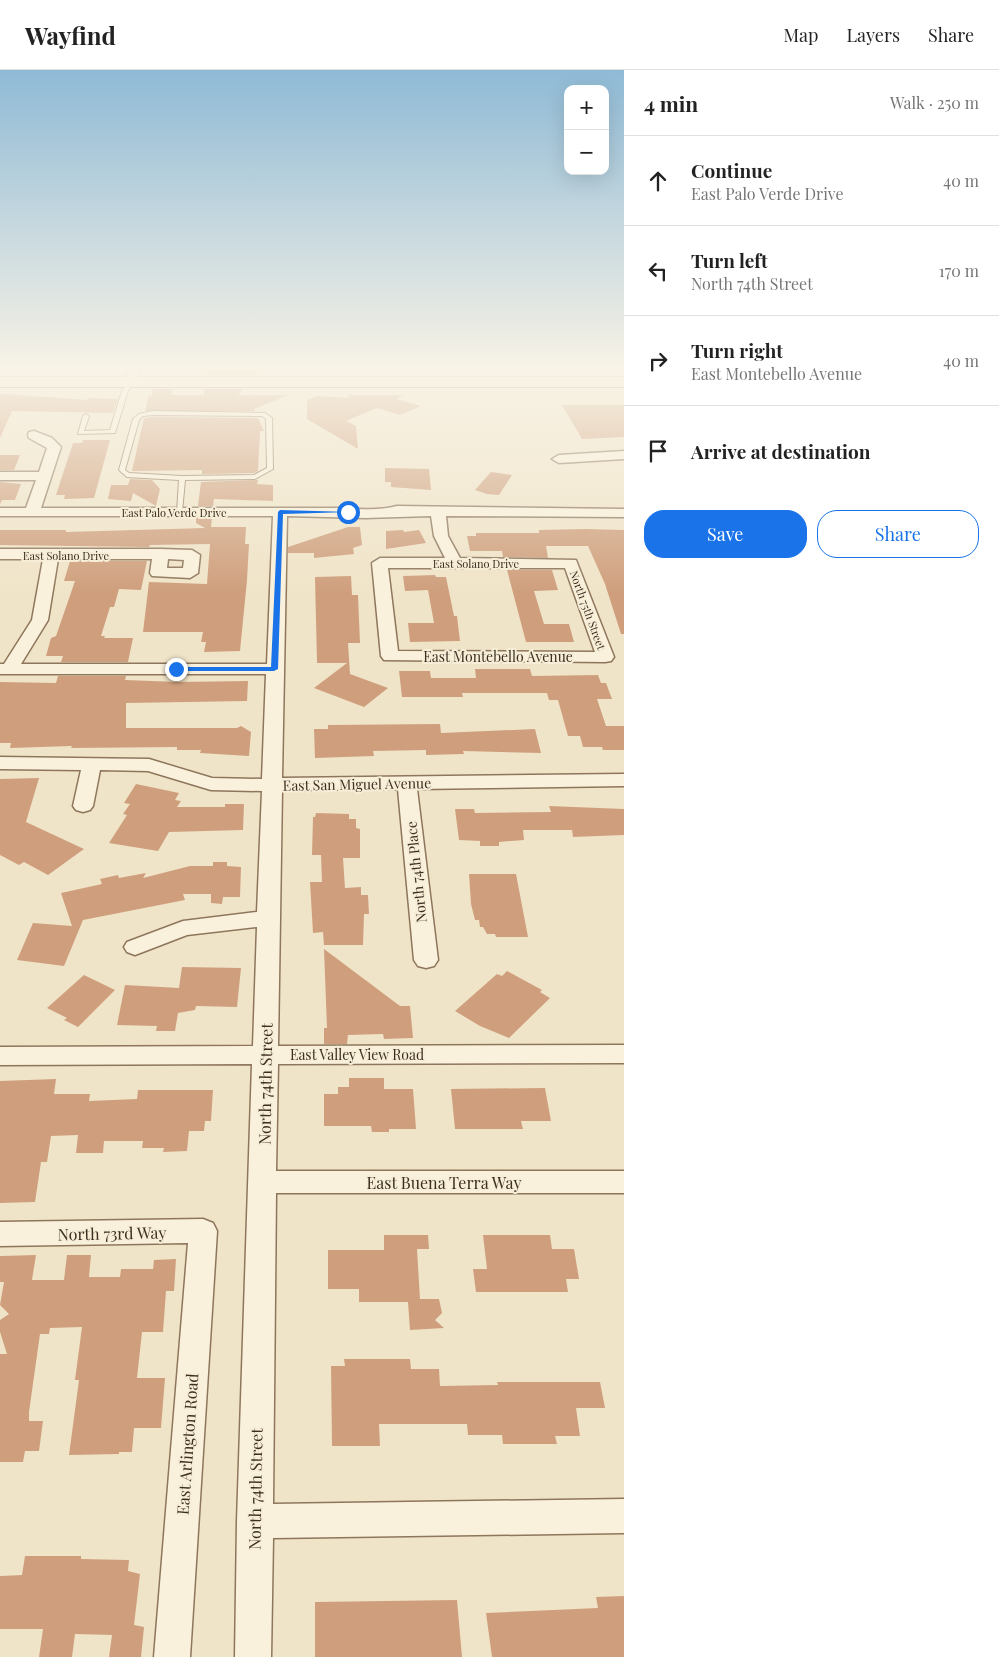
<!DOCTYPE html>
<meta charset="utf-8">
<style>
body{margin:0;font-family:"Playfair Display",serif;background:#f6f6f6;color:#222}
.controls{position:absolute;right:15px;top:15px;display:grid;overflow:hidden;border-radius:10px;box-shadow:0 5px 20px #0002}
.controls button{width:45px;height:45px;display:grid;place-items:center;padding:0;border:0;border-bottom:1px solid #e0e0e0;background:#fff;color:#222;font:25px sans-serif}
.stop{position:absolute;width:15px;height:15px;margin:-11px;border:4px solid #1a73e8;border-radius:50%;background:#fff}
.stop.end{background:#1a73e8;border-color:#fff;box-shadow:0 1px 5px #0008}
.list{margin:0;padding:0;list-style:none}
h2{display:flex;justify-content:space-between;align-items:center;height:65px;margin:0;padding:0 20px;font-size:21px}
h2 small{font-size:16px;font-weight:400;color:#767676}
.list li{display:grid;grid-template-columns:32px 1fr auto;gap:15px;align-items:center;box-sizing:border-box;height:90px;padding:0 20px;border-top:1px solid #e0e0e0}
.list b{display:block;font-size:19px;white-space:nowrap}
.list p{margin:0;font-size:16px;white-space:nowrap;color:#767676}
.list em{font-size:16px;font-style:normal;color:#767676}
.actions{display:flex;gap:10px;padding:15px 20px}
.actions a{flex:1;padding:11px 0;border:1px solid #1a73e8;border-radius:20px;text-align:center;font-size:18px;color:#1a73e8}
.actions .main{background:#1a73e8;color:#fff}
.icon{flex:none;width:28px;height:28px;fill:none;stroke:currentColor;stroke-width:2;stroke-linecap:round;stroke-linejoin:round}
.map{position:relative;flex:none;width:624px;height:1587px;overflow:hidden}
header{display:flex;align-items:center;gap:30px;box-sizing:border-box;height:70px;padding:0 25px;background:#fff;border-bottom:1px solid #e0e0e0}
header strong{font-size:24px}
nav{display:flex;gap:28px;margin-inline-start:auto;font-size:18px}
main{display:flex}
aside{flex:1;background:#fff}
.map>svg:first-child{display:block}
</style>
<header>
<strong>Wayfind</strong>
<nav><a>Map</a><a>Layers</a><a>Share</a></nav>
</header>
<main>
<div class="map">
<svg width="624" height="1587" viewBox="0 0 624 1587">
<rect width="100%" height="100%" fill="#f0e4c8"/>
<g fill="#cf9f7d">
<polygon points="207,300 260,300 255,305 206,305"/>
<polygon points="153,319 172,319 171,325 204,325 204,319 243,319 238,325 288,325 254,339 255,341 145,341 149,325 152,325"/>
<polygon points="6,324 88,330 88,328 118,329 113,343 12,341 0,368 0,325"/>
<polygon points="348,325 404,325 396,329 421,336 400,345 377,338 346,351 356,356 358,379 307,349 307,330 317,326 349,328"/>
<polygon points="562,335 624,335 624,367 582,369"/>
<polygon points="153,347 258,348 264,361 260,361 258,401 254,403 202,404 202,400 132,401 144,348"/>
<polygon points="83,370 110,370 94,428 64,429 65,425 56,425 73,373 82,373"/>
<polygon points="0,385 20,385 14,400 0,400"/>
<polygon points="385,398 429,399 431,420 391,417 391,412 385,412"/>
<polygon points="491,402 512,405 499,425 487,424 475,420"/>
<polygon points="130,409 152,410 160,419 156,436 133,423 131,431 108,429 111,415 128,415"/>
<polygon points="258,410 257,414 273,415 273,431 214,429 213,436 198,436 201,412"/>
<polygon points="0,412 21,414 15,430 2,430 0,434"/>
<polygon points="196,448 212,448 211,457 246,457 245,474 249,474 247,510 240,581 204,582 206,572 201,572 203,562 143,562 149,512 207,514 210,474 150,475 149,477 0,475 0,460 66,460 66,462 205,458 196,453"/>
<polygon points="348,457 360,457 362,475 353,478 354,484 314,488 314,483 288,483 288,477"/>
<polygon points="585,459 624,460 624,564 621,564 605,514 588,476 546,476 548,488 503,487 502,481 470,481 467,466 476,466 476,463 539,463 539,460"/>
<polygon points="403,460 404,462 419,460 426,473 386,479 386,461"/>
<polygon points="70,491 147,491 141,520 119,519 114,537 110,537 101,566 105,566 104,568 133,568 128,592 61,592 63,586 46,586 51,568 56,566 75,511 64,511"/>
<polygon points="507,500 552,500 558,520 534,521 544,554 569,554 574,572 526,572"/>
<polygon points="435,505 436,507 446,507 454,546 457,546 460,571 410,572 408,553 434,553 428,520 405,521 403,506"/>
<polygon points="351,506 352,525 358,525 360,573 348,573 350,604 388,618 364,637 314,618 347,593 317,593 315,507"/>
<polygon points="475,599 530,599 532,606 598,605 601,613 606,613 612,629 597,629 606,656 624,656 624,680 603,680 602,677 583,677 580,666 568,666 558,630 549,630 547,623 462,623 463,627 402,627 399,601 430,601 431,608 476,608"/>
<polygon points="58,606 126,606 125,610 178,612 248,611 247,631 126,633 126,658 237,658 241,656 251,662 249,686 200,683 201,680 177,680 177,677 71,678 72,676 10,678 11,673 0,673 0,612 56,613"/>
<polygon points="440,654 441,663 535,659 541,683 463,681 464,684 426,685 426,680 373,681 374,686 315,688 314,659 328,659 328,655"/>
<polygon points="39,708 26,752 84,779 48,805 24,792 19,795 0,785 0,709"/>
<polygon points="136,714 179,723 175,730 181,731 177,737 225,737 225,734 244,734 243,760 169,762 158,781 109,773 127,745 123,744 130,734 124,733"/>
<polygon points="549,736 624,739 624,765 573,767 572,760 523,760 524,770 499,772 499,776 480,776 480,771 459,770 455,739 474,739 475,743 551,742"/>
<polygon points="316,743 349,744 349,749 356,749 356,758 360,759 360,788 343,788 345,818 361,817 361,825 368,825 369,844 364,844 363,875 324,875 323,862 313,863 310,812 322,812 321,785 312,785 313,747 315,747"/>
<polygon points="213,792 227,792 227,796 241,797 240,827 223,827 222,834 211,833 211,824 183,824 185,830 83,850 64,896 17,890 33,853 72,856 61,823 102,814 100,809 118,805 119,808 146,803 143,808 190,796 213,796"/>
<polygon points="469,804 516,804 528,867 496,867 495,864 487,864 483,857 480,857 479,850 475,850 471,834"/>
<polygon points="324,879 400,936 410,936 413,968 384,969 383,964 348,965 347,974 324,974 324,958 327,958"/>
<polygon points="182,897 241,898 237,937 196,936 195,940 178,943 175,961 156,961 157,956 117,955 125,915 179,918"/>
<polygon points="507,901 542,920 540,922 550,928 509,968 480,956 455,941 497,904 502,906"/>
<polygon points="84,905 115,920 78,957 64,950 67,948 47,938"/>
<polygon points="349,1008 384,1008 384,1019 413,1019 416,1059 389,1059 389,1062 372,1062 371,1056 324,1056 324,1024 338,1024 338,1017 349,1017"/>
<polygon points="56,1009 54,1024 90,1024 89,1031 137,1029 138,1020 213,1020 211,1051 205,1051 204,1061 189,1061 187,1081 163,1082 164,1078 142,1078 143,1071 104,1071 103,1083 76,1083 78,1065 51,1066 47,1092 41,1092 35,1132 0,1133 0,1011"/>
<polygon points="545,1018 551,1051 521,1051 523,1059 455,1059 451,1019"/>
<polygon points="384,1165 428,1165 429,1179 417,1179 420,1229 439,1229 442,1243 435,1250 444,1258 410,1260 408,1232 359,1232 359,1219 328,1219 328,1180 384,1180"/>
<polygon points="483,1165 550,1165 552,1179 574,1179 579,1209 566,1209 568,1222 476,1222 473,1199 487,1199"/>
<polygon points="36,1185 32,1210 64,1210 67,1185 91,1185 89,1207 120,1207 121,1199 153,1199 154,1190 176,1189 174,1221 166,1221 163,1262 142,1262 137,1308 165,1308 161,1358 134,1358 132,1382 119,1382 119,1384 69,1385 79,1310 75,1310 82,1257 50,1258 49,1264 40,1264 29,1342 29,1351 43,1351 39,1381 25,1381 23,1392 0,1392 0,1284 7,1284 0,1262 0,1250 9,1244 0,1235 4,1212 0,1212 0,1186"/>
<polygon points="344,1289 410,1289 411,1299 439,1299 440,1316 498,1315 497,1312 600,1312 605,1338 576,1338 580,1366 555,1366 557,1374 503,1374 502,1365 468,1365 467,1354 379,1354 380,1376 332,1376 331,1296 345,1296"/>
<polygon points="25,1486 81,1486 81,1489 129,1490 128,1501 140,1504 134,1555 144,1557 141,1587 109,1587 112,1565 75,1564 72,1587 39,1587 43,1559 0,1559 0,1506 22,1505"/>
<polygon points="624,1526 624,1587 492,1587 486,1543 598,1538 596,1527"/>
<polygon points="457,1530 462,1587 315,1587 315,1532"/>
</g>
<g fill="none" stroke-linecap="round" stroke-linejoin="round">
<defs>
<g id="service">
<polygon points="128,312 133,313 128,321 115,363 78,364 83,346 86,344 89,346 84,361 110,360 122,321"/>
<path d="M153 341 265 343 272 348 273 399 255 409 185 410 182 442 177 443 179 410 127 407 119 400 133 349 139 344ZM153 345 262 346 266 349 267 398 254 405 182 406 129 403 125 400 139 350 143 346Z"/>
</g>
<g id="minor">
<polygon points="128,300 140,300 136,313 130,317 124,313"/>
<path d="M34 361 52 368 61 377 41 438H348C365 440 381 440 397 436L624 439V447L446 446 448 466 460 488 576 490 614 587 611 591 605 592 384 590 381 586 372 493 380 488H445L434 466 431 446 365 448 287 446 282 708 624 704V716L417 719 438 890 434 896 426 898 418 896 414 890 398 719 282 720 278 976 624 975V993L278 994 276 1101H624V1123H276L273 1434 624 1429V1463L273 1468 271 1587H235L237 1451 252 994 0 995V977L253 976 257 857 187 865 135 885 127 882 124 877 127 872 183 851 257 842 262 721 211 720 148 701 100 700 93 736 90 740 83 742 76 740 73 736 81 700 0 699V687L149 689 212 708 262 709 266 604H0V594H4L32 550 43 489H0V479H161L192 480 200 485 198 503 190 508 152 506 150 503 152 489H58L48 550 21 594H267L273 446H0V438H26L36 410H0V402H39L47 378 29 368 28 365 29 362ZM168 489 184 490 183 498H167ZM388 498H565L595 582 398 581Z"/>
<polygon points="624,381 624,389 559,393 552,389 559,385"/>
<polygon points="203,1149 213,1153 217,1161 190,1587 154,1587 188,1173 0,1176 0,1152"/>
</g>
<rect id="secondary" x="0" y="307" width="624" height="10"/>
</defs>
<use href="#service" stroke="#8d765c" stroke-width="2"/>
<use href="#minor" stroke="#8d765c" stroke-width="3"/>
<use href="#secondary" stroke="#6f573f" stroke-width="2"/>
<use href="#service" fill="#faf1dc" fill-rule="evenodd"/>
<use href="#minor" fill="#faf1dc" fill-rule="evenodd"/>
<use href="#secondary" fill="#faf1dc" fill-rule="evenodd"/>
</g>
<linearGradient id="sky" x2="0" y2="1"><stop stop-color="#8fbad6"/><stop offset="0.57" stop-color="#f8f3e6"/><stop offset="1" stop-color="#f8f3e6" stop-opacity="0"/></linearGradient>
<rect width="624" height="522" fill="url(#sky)"/>
<polygon fill="#1a73e8" points="280,440 351,442 283,444 278,599 274,601 174,601 176,597 271,597 278,442"/>
<g text-anchor="middle" dominant-baseline="central" stroke-width="4" stroke-linejoin="round" paint-order="stroke">
<g font-size="11" fill="#3d2e20" stroke="#f7eed8">
<text x="174" y="442">East Palo Verde Drive</text>
<text x="66" y="485">East Solano Drive</text>
<text x="476" y="493">East Solano Drive</text>
<text transform="translate(588 540) rotate(70)">North 75th Street</text>
</g>
<g font-size="14" fill="#3d2e20" stroke="#f7eed8">
<text x="498" y="586">East Montebello Avenue</text>
<text transform="translate(357 714) rotate(-1)">East San Miguel Avenue</text>
<text transform="translate(416 802) rotate(-96)">North 74th Place</text>
<text x="357" y="984">East Valley View Road</text>
</g>
<g font-size="16" fill="#3d2e20" stroke="#f7eed8">
<text transform="translate(265 1014) rotate(-89)">North 74th Street</text>
<text x="444" y="1112">East Buena Terra Way</text>
<text transform="translate(112 1163) rotate(-1)">North 73rd Way</text>
<text transform="translate(187 1374) rotate(-86)">East Arlington Road</text>
<text transform="translate(255 1419) rotate(-89)">North 74th Street</text>
</g>
</g>
</svg>
<div class="controls">
<button>+</button>
<button>−</button>
</div>
<div class="stop" style="left:348px;top:442px"></div>
<div class="stop end" style="left:176px;top:599px"></div>
</div>
<aside>
<h2>4 min<small>Walk · 250 m</small></h2>
<ul class="list">
<li><svg class="icon" aria-label="ahead" viewBox="0 0 24 24"><path d="M12 20V5M6 11l6-6 6 6"/></svg><div><b>Continue</b><p>East Palo Verde Drive</p></div><em>40 m</em></li>
<li><svg class="icon" aria-label="left" viewBox="0 0 24 24"><path d="M17 20v-9H6M10 6l-5 5 5 5"/></svg><div><b>Turn left</b><p>North 74th Street</p></div><em>170 m</em></li>
<li><svg class="icon" aria-label="right" viewBox="0 0 24 24"><path d="M7 20v-9h11M14 6l5 5-5 5"/></svg><div><b>Turn right</b><p>East Montebello Avenue</p></div><em>40 m</em></li>
<li><svg class="icon" aria-label="arrive" viewBox="0 0 24 24"><path d="M6 21V4h12l-3 4 3 4H6"/></svg><div><b>Arrive at destination</b></div></li>
</ul>
<div class="actions"><a class="main">Save</a><a>Share</a></div>
</aside>
</main>
